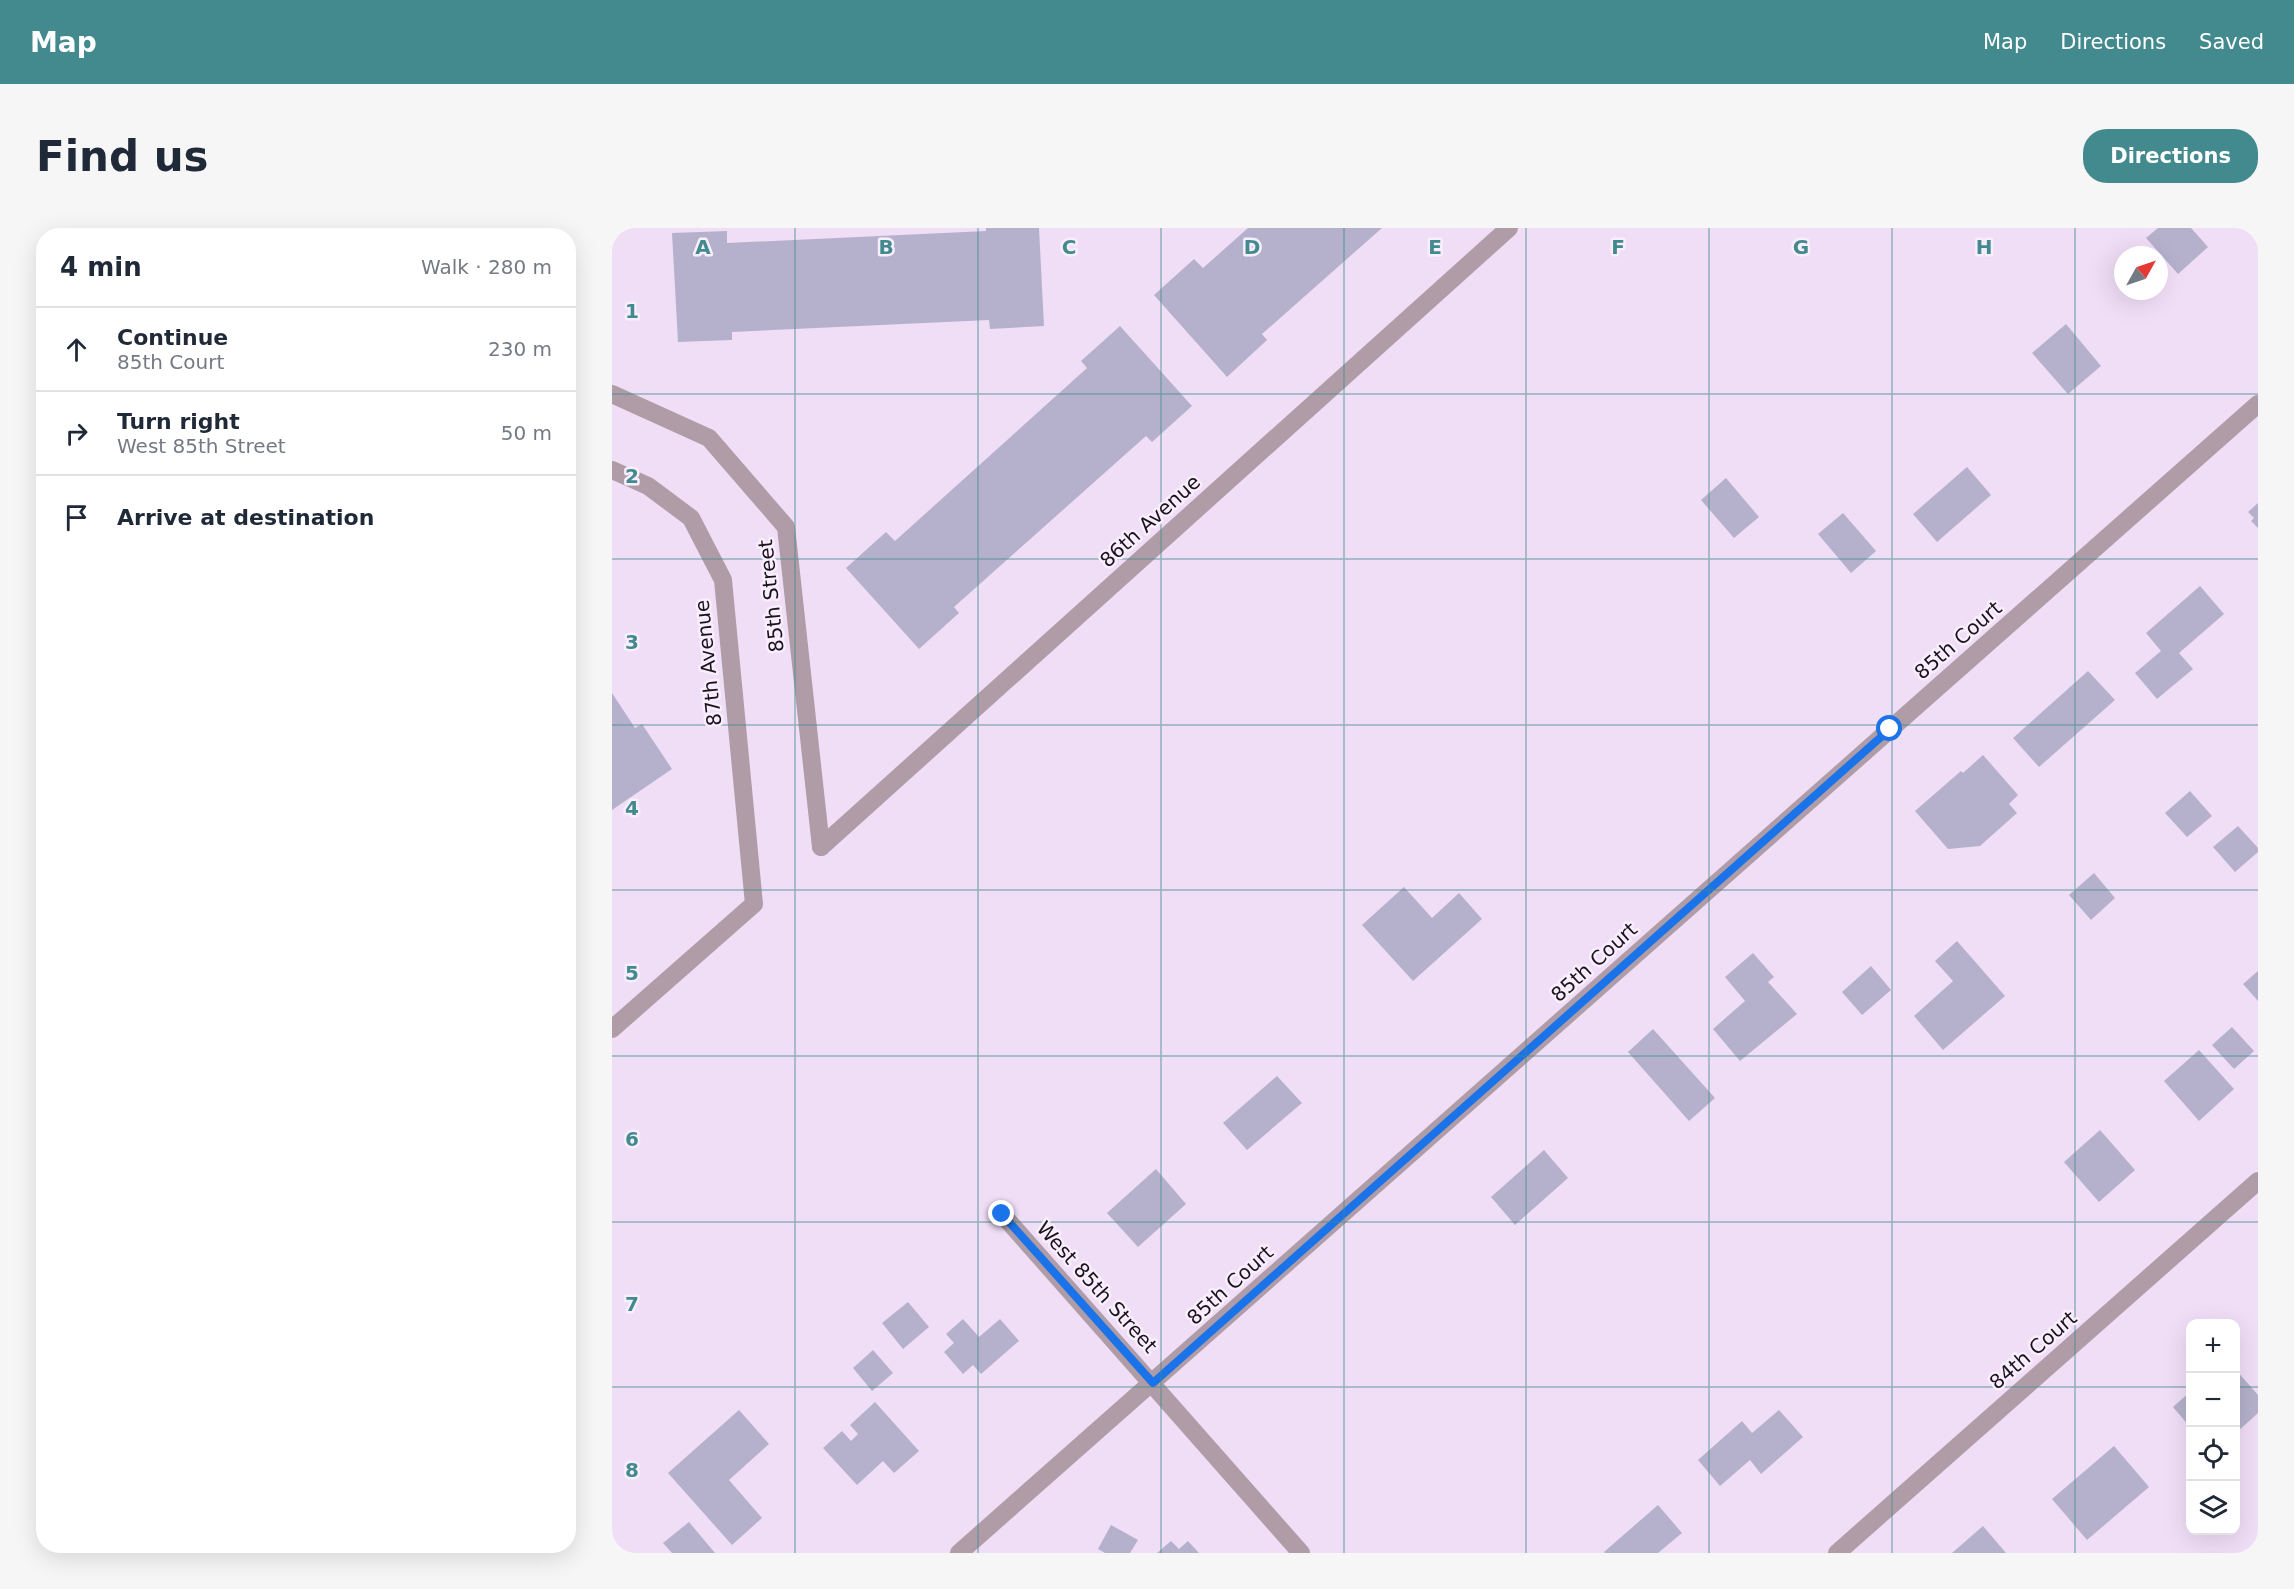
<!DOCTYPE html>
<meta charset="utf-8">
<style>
body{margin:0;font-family:"DejaVu Sans",sans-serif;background:#f6f6f7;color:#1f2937}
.controls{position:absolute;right:18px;bottom:18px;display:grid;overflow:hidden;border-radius:12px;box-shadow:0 6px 24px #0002}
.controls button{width:54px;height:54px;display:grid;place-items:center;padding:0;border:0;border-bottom:2px solid #e0e1e3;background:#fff;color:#1f2937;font:30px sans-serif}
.compass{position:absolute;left:1502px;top:18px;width:54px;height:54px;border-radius:50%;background:#fff;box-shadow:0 6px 24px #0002;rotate:50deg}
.stop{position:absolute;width:18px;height:18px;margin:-14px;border:4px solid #1a73e8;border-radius:50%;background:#fff}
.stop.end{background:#1a73e8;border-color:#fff;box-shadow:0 2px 6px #0008}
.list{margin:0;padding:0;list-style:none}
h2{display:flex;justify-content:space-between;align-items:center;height:78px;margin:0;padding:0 24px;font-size:26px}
h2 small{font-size:20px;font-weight:400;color:#747a83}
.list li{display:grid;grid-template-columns:39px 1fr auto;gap:18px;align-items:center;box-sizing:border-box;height:84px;padding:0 24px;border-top:2px solid #e0e1e3}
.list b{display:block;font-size:22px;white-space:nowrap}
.list p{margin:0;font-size:20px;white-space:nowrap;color:#747a83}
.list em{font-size:20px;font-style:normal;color:#747a83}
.icon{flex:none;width:33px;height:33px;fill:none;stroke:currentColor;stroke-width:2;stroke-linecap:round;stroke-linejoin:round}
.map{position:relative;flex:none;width:1646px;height:1325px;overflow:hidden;border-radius:24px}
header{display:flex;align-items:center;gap:36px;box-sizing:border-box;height:84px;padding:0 30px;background:#428a8d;color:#fff}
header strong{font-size:28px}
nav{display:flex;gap:33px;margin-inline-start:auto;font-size:21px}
.intro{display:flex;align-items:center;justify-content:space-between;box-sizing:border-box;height:144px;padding:0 36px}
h1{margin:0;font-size:42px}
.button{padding:15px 27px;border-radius:24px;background:#428a8d;color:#fff;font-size:21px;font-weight:700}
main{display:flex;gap:36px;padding:0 36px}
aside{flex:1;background:#fff;border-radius:24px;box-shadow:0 6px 24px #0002}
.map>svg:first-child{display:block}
</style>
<header>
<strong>Map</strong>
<nav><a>Map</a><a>Directions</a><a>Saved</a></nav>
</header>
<div class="intro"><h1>Find us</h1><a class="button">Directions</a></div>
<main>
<aside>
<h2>4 min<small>Walk · 280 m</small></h2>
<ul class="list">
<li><svg class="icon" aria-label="ahead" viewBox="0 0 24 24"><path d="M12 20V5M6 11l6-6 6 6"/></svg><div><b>Continue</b><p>85th Court</p></div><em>230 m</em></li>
<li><svg class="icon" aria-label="right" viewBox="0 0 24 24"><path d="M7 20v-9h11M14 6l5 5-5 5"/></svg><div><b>Turn right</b><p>West 85th Street</p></div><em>50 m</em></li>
<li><svg class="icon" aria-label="arrive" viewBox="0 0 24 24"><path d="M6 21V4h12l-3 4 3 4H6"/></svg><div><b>Arrive at destination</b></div></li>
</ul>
</aside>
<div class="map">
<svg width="1646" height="1325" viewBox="0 0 1646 1325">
<rect width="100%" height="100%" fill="#f0def7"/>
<g fill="#b5b1cc">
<polygon points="374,0 427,0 432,98 378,101 377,92 120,104 120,112 66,114 60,5 115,3 115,15 374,3"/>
<polygon points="636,0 770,0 650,106 655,112 615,149 542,67 582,31 591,40"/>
<polygon points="1546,0 1579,0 1596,19 1566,46 1534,10"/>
<polygon points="1454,96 1489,138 1456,166 1420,125"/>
<polygon points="508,98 580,178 540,214 534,208 342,379 347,385 307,421 234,340 274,304 283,313 475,140 469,133"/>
<polygon points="1355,239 1379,267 1325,314 1301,286"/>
<polygon points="1114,250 1147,289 1122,310 1089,272"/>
<polygon points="1646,275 1646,300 1639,293 1642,290 1636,284"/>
<polygon points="1231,285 1264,323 1239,345 1206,306"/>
<polygon points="1588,358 1612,386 1567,425 1581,441 1545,471 1523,445 1549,423 1534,405"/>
<polygon points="1476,443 1503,472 1427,539 1401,510"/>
<polygon points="0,465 23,500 30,496 60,541 0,582"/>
<polygon points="1371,527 1406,567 1397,576 1405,585 1368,618 1336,621 1303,583 1349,543 1351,545"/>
<polygon points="1578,563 1600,588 1575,609 1553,585"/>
<polygon points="1626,598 1646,620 1646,624 1623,644 1601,619"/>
<polygon points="1482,645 1503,670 1479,692 1457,667"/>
<polygon points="792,659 820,690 847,665 870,691 801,753 750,697"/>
<polygon points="1345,713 1393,768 1331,822 1302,788 1341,753 1323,733"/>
<polygon points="1141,725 1162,749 1156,754 1185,786 1128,833 1101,801 1133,773 1113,749"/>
<polygon points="1259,738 1279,762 1250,787 1230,764"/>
<polygon points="1646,743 1646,773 1631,756"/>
<polygon points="1620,799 1642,823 1622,841 1600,817"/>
<polygon points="1041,801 1103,870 1077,893 1016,824"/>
<polygon points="1587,822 1622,861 1587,893 1552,853"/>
<polygon points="665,848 690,875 635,922 611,895"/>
<polygon points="1488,902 1523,942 1487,974 1452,934"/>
<polygon points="932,922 956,950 903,997 879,969"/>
<polygon points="544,941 574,976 526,1019 495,985"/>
<polygon points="296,1074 317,1099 291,1121 270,1095"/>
<polygon points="351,1091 367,1109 388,1091 407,1113 369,1146 361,1137 351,1146 332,1124 342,1115 334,1106"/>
<polygon points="261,1122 281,1145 260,1163 241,1140"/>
<polygon points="1624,1142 1646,1167 1646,1185 1625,1204"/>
<polygon points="1578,1164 1578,1199 1561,1179"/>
<polygon points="263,1174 307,1223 282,1245 271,1233 245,1257 211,1220 230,1203 239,1213 246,1206 238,1197"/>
<polygon points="127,1182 157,1216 117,1252 150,1290 120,1317 56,1245"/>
<polygon points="1167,1182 1191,1209 1149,1246 1138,1232 1108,1258 1086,1232 1130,1193 1140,1205"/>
<polygon points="1502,1218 1537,1259 1475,1312 1440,1271"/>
<polygon points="1046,1277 1070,1305 1046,1325 993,1325 992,1324"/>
<polygon points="77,1294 103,1325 60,1325 51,1315"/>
<polygon points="499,1297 526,1312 518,1325 493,1325 486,1321"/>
<polygon points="1371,1298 1394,1325 1340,1325"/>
<polygon points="559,1313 567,1321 576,1313 587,1325 545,1325"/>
</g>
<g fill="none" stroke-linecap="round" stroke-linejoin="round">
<g stroke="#af9ca7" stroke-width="18">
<polyline points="0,166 97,210 174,299 209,619"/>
<polyline points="0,242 36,258 79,290 111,352 142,676 0,801"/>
<polyline points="209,619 897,0"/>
<polyline points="390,986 689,1325"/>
<polyline points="347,1325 1646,176"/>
<polyline points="1225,1325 1646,953"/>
</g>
</g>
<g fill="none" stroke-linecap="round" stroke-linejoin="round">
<polyline stroke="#1a73e8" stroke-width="8" points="390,986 541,1155 1278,501"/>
</g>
<path fill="none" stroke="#428a8d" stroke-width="1.5" stroke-opacity="0.55" d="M183 0V1325M366 0V1325M549 0V1325M732 0V1325M914 0V1325M1097 0V1325M1280 0V1325M1463 0V1325M0 166H1646M0 331H1646M0 497H1646M0 662H1646M0 828H1646M0 994H1646M0 1159H1578M1624 1159H1646"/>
<g text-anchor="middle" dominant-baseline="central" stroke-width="5" stroke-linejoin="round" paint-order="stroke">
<g font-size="20" fill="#19131b" stroke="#f9eefd">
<text transform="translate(538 293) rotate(-42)">86th Avenue</text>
<text transform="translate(159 368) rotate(-96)">85th Street</text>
<text transform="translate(1346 412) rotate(-41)">85th Court</text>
<text transform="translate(96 435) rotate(-96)">87th Avenue</text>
<text transform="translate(982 734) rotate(-42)">85th Court</text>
<text transform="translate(618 1057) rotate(-42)">85th Court</text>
<text transform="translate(485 1059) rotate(48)">West 85th Street</text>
<text transform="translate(1421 1122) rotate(-41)">84th Court</text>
</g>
</g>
<g font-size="20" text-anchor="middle" font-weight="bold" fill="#428a8d" stroke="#f9eefd" stroke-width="5" stroke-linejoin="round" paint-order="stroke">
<text x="91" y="26">A</text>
<text x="274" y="26">B</text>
<text x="457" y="26">C</text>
<text x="640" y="26">D</text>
<text x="823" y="26">E</text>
<text x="1006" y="26">F</text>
<text x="1189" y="26">G</text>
<text x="1372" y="26">H</text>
<text x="20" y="90">1</text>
<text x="20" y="255">2</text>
<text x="20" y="421">3</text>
<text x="20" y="587">4</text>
<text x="20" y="752">5</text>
<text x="20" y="918">6</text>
<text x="20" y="1083">7</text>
<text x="20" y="1249">8</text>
</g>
</svg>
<div class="controls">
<button>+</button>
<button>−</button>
<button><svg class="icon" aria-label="locate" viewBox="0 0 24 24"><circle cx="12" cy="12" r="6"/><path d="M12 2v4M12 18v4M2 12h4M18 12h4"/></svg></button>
<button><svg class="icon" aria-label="layers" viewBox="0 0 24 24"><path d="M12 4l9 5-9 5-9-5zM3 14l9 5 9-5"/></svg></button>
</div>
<svg class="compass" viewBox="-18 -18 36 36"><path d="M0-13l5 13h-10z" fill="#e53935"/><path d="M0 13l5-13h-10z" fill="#747a83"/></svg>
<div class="stop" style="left:1278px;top:501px"></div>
<div class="stop end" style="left:390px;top:986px"></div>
</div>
</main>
